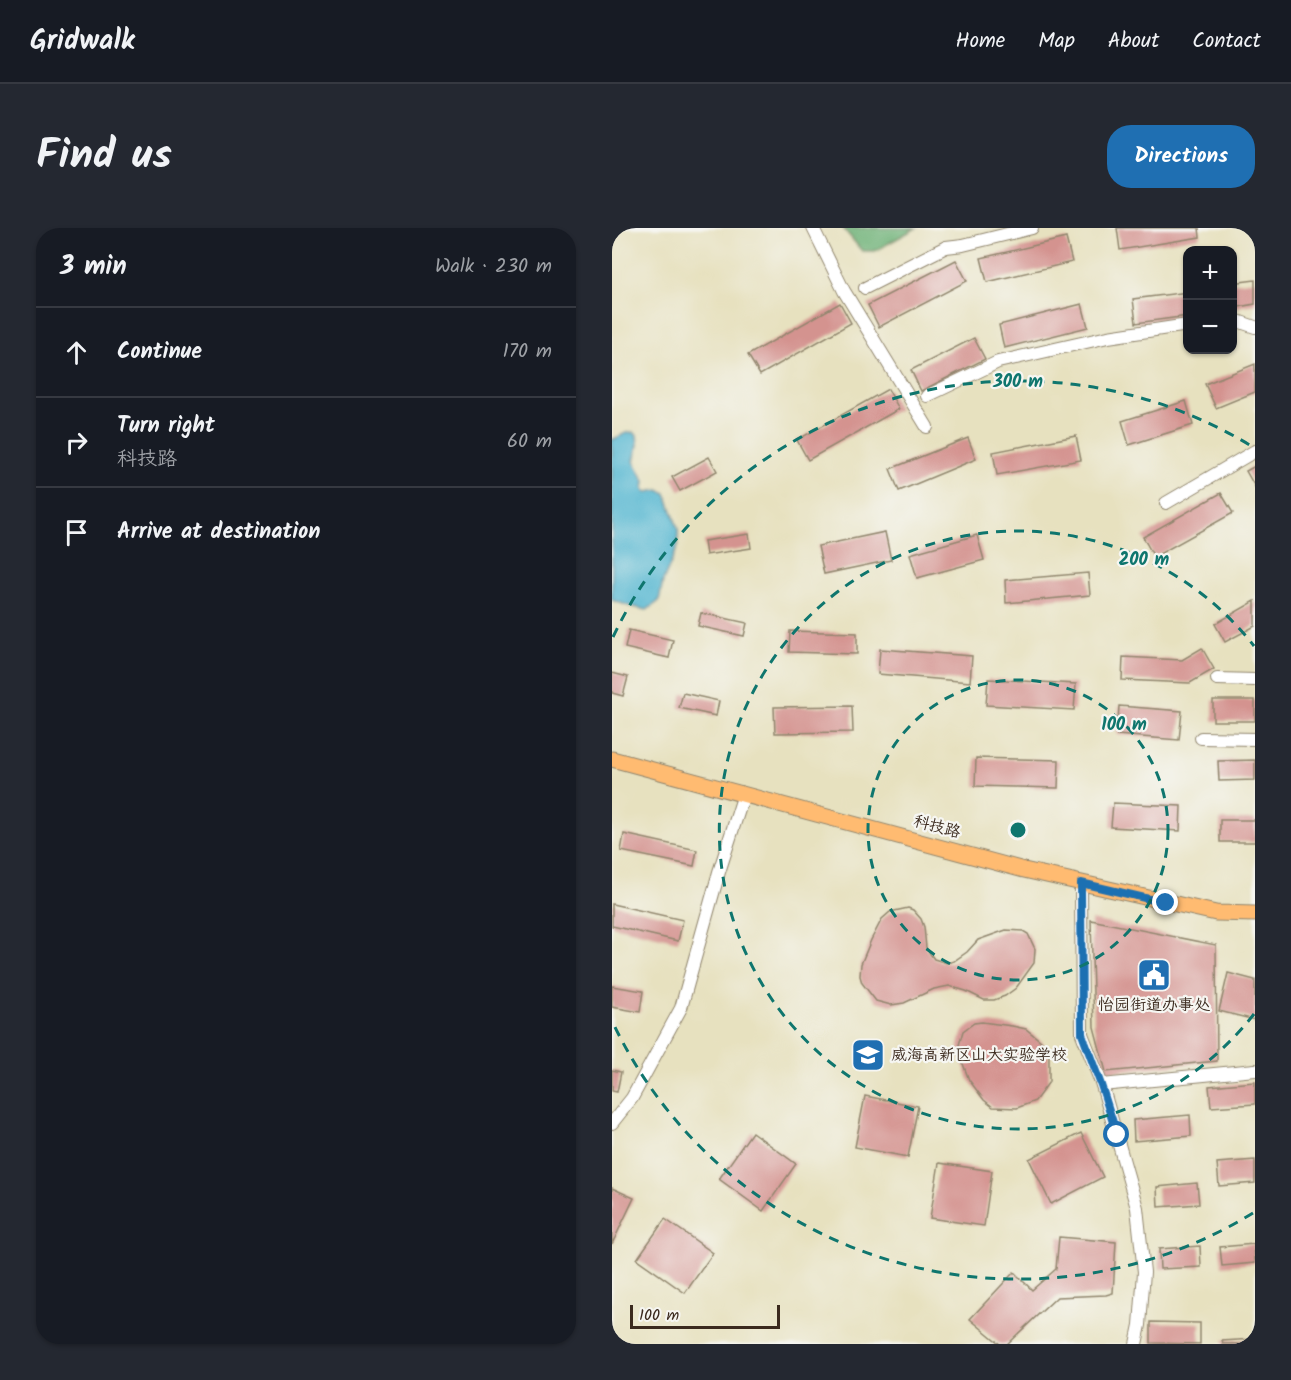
<!DOCTYPE html>
<meta charset="utf-8">
<style>
body{margin:0;font-family:Kalam,"LXGW WenKai TC",sans-serif;background:#242831;color:#f1f3f6}
.controls{position:absolute;right:18px;top:18px;display:grid;overflow:hidden;border-radius:12px;box-shadow:0 2px 4px #0004}
.controls button{width:54px;height:54px;display:grid;place-items:center;padding:0;border:0;border-bottom:2px solid #363941;background:#171b24;color:#f1f3f6;font:30px sans-serif}
.scale{position:absolute;left:18px;bottom:15px;width:150px;box-sizing:border-box;padding-left:6px;border:3px solid #3b2a1e;border-top:0;font-size:16px;line-height:21px;white-space:nowrap;color:#3b2a1e;-webkit-text-stroke:4px #f6f6f2;paint-order:stroke}
.stop{position:absolute;width:18px;height:18px;margin:-14px;border:4px solid #1f6fb2;border-radius:50%;background:#fff}
.stop.end{background:#1f6fb2;border-color:#fff;box-shadow:0 2px 6px #0008}
.list{margin:0;padding:0;list-style:none}
h2{display:flex;justify-content:space-between;align-items:center;height:78px;margin:0;padding:0 24px;font-size:26px}
h2 small{font-size:20px;font-weight:400;color:#9ea1a6}
.list li{display:grid;grid-template-columns:39px 1fr auto;gap:18px;align-items:center;box-sizing:border-box;height:90px;padding:0 24px;border-top:2px solid #363941}
.list b{display:block;font-size:22px;white-space:nowrap}
.list p{margin:0;font-size:20px;white-space:nowrap;color:#9ea1a6}
.list em{font-size:20px;font-style:normal;color:#9ea1a6}
.icon{flex:none;width:33px;height:33px;fill:none;stroke:currentColor;stroke-width:2;stroke-linecap:round;stroke-linejoin:round}
.map{position:relative;flex:none;width:643px;height:1116px;overflow:hidden;border-radius:24px}
header{display:flex;align-items:center;gap:36px;box-sizing:border-box;height:84px;padding:0 30px;background:#171b24;border-bottom:2px solid #363941}
header strong{font-size:28px}
nav{display:flex;gap:33px;margin-inline-start:auto;font-size:21px}
.intro{display:flex;align-items:center;justify-content:space-between;box-sizing:border-box;height:144px;padding:0 36px}
h1{margin:0;font-size:42px}
.button{padding:15px 27px;border-radius:24px;background:#1f6fb2;color:#fff;font-size:21px;font-weight:700}
main{display:flex;gap:36px;padding:0 36px}
aside{flex:1;background:#171b24;border-radius:24px;box-shadow:0 2px 4px #0004}
.map>svg:first-child{display:block}
</style>
<header>
<strong>Gridwalk</strong>
<nav><a>Home</a><a>Map</a><a>About</a><a>Contact</a></nav>
</header>
<div class="intro"><h1>Find us</h1><a class="button">Directions</a></div>
<main>
<aside>
<h2>3 min<small>Walk · 230 m</small></h2>
<ul class="list">
<li><svg class="icon" aria-label="ahead" viewBox="0 0 24 24"><path d="M12 20V5M6 11l6-6 6 6"/></svg><div><b>Continue</b></div><em>170 m</em></li>
<li><svg class="icon" aria-label="right" viewBox="0 0 24 24"><path d="M7 20v-9h11M14 6l5 5-5 5"/></svg><div><b>Turn right</b><p>科技路</p></div><em>60 m</em></li>
<li><svg class="icon" aria-label="arrive" viewBox="0 0 24 24"><path d="M6 21V4h12l-3 4 3 4H6"/></svg><div><b>Arrive at destination</b></div></li>
</ul>
</aside>
<div class="map">
<svg width="643" height="1116" viewBox="0 0 643 1116">
<rect width="100%" height="100%" fill="#f6f6f2"/>
<filter id="ink" filterUnits="userSpaceOnUse"><feTurbulence type="fractalNoise" baseFrequency=".0167" numOctaves="2"/><feDisplacementMap in="SourceGraphic" scale="12" xChannelSelector="R" yChannelSelector="G"/><feConvolveMatrix kernelMatrix="1 2 1 2 8 2 1 2 1" color-interpolation-filters="sRGB"/></filter>
<filter id="wash" filterUnits="userSpaceOnUse"><feTurbulence type="fractalNoise" baseFrequency=".008" numOctaves="4" result="noise"/><feDisplacementMap in="SourceGraphic" scale="24" xChannelSelector="R" yChannelSelector="G"/><feGaussianBlur stdDeviation="1.35" result="paint"/><feColorMatrix in="noise" values="0 0 0 0 0 0 0 0 0 0 0 0 0 0 0 0 0 1.4 0 .05"/><feComposite in="paint" operator="in"/></filter>
<g filter="url(#wash)">
<rect width="100%" height="100%" fill="#e7e1bf"/>
<polygon fill="#6cb074" stroke="#546d49" stroke-width="1.5" points="231,0 304,0 263,23 250,23"/>
<polygon fill="#52b6d0" stroke="#467077" stroke-width="1.5" points="21,204 25,207 26,217 22,233 33,253 32,261 35,264 47,262 54,265 66,301 66,318 51,353 47,373 35,382 17,378 0,372 0,212 14,205"/>
<g id="blocks">
<g fill="#d4938f">
<polygon points="505,0 587,0 588,9 508,22"/>
<polygon points="454,10 460,34 375,54 369,30"/>
<polygon points="344,32 355,53 267,99 256,77"/>
<polygon points="643,52 643,76 620,80 620,55"/>
<polygon points="576,64 576,88 524,95 521,71"/>
<polygon points="228,75 239,95 148,147 136,127"/>
<polygon points="470,76 476,99 392,120 387,97"/>
<polygon points="362,110 373,131 309,163 299,142"/>
<polygon points="643,136 643,164 604,180 593,156"/>
<polygon points="276,161 287,181 196,232 185,212"/>
<polygon points="574,173 581,197 517,217 510,193"/>
<polygon points="464,208 469,232 385,247 381,224"/>
<polygon points="356,210 364,231 287,263 278,241"/>
<polygon points="97,229 105,243 68,263 60,249"/>
<polygon points="643,238 643,259 634,243"/>
<polygon points="609,265 621,285 542,329 531,309"/>
<polygon points="273,304 279,332 212,346 206,318"/>
<polygon points="137,306 139,320 94,327 92,313"/>
<polygon points="365,307 372,332 305,350 298,326"/>
<polygon points="476,345 478,367 394,375 393,352"/>
<polygon points="643,373 643,398 613,414 603,396"/>
<polygon points="89,385 135,395 132,408 86,398"/>
<polygon points="17,402 61,412 57,430 13,420"/>
<polygon points="178,403 245,405 245,426 177,424"/>
<polygon points="590,420 602,441 578,455 510,452 511,429 570,432"/>
<polygon points="268,421 360,428 358,454 266,446"/>
<polygon points="0,445 16,449 11,468 0,465"/>
<polygon points="376,451 464,456 462,482 374,477"/>
<polygon points="71,465 107,473 104,488 67,480"/>
<rect x="601" y="472" width="42" height="21"/>
<polygon points="240,478 241,504 163,505 162,479"/>
<polygon points="507,478 570,483 567,512 505,507"/>
<polygon points="364,530 447,532 446,560 363,558"/>
<polygon points="643,532 643,552 607,553 606,533"/>
<polygon points="501,575 569,578 568,603 499,599"/>
<rect x="608" y="592" width="35" height="22"/>
<polygon points="12,606 85,622 82,638 9,623"/>
<polygon points="0,676 71,692 66,713 0,698"/>
<polygon points="296,680 301,682 309,691 312,699 314,720 322,731 335,735 342,733 355,724 366,712 394,702 411,703 416,706 423,721 422,735 404,760 393,768 382,772 372,772 354,763 337,758 322,761 292,775 279,777 264,773 250,755 248,748 249,736 259,712 270,691 278,684"/>
<polygon points="479,692 604,717 605,833 494,844 482,799"/>
<polygon points="616,745 643,752 643,792 607,783"/>
<polygon points="0,758 31,763 28,784 0,779"/>
<polygon points="370,794 400,798 414,801 430,814 437,828 437,854 423,873 405,880 381,879 372,872 357,852 347,825 347,817 351,803 362,795"/>
<polygon points="0,842 9,844 5,864 0,863"/>
<polygon points="643,854 643,876 599,879 597,858"/>
<polygon points="253,868 306,878 296,929 243,919"/>
<polygon points="578,887 579,908 522,913 521,892"/>
<polygon points="140,904 184,936 151,983 107,951"/>
<polygon points="469,905 491,949 439,976 417,931"/>
<polygon points="643,932 643,955 607,958 605,935"/>
<polygon points="327,935 380,943 372,998 318,990"/>
<polygon points="585,955 587,976 546,979 545,959"/>
<polygon points="0,960 22,970 0,1016"/>
<polygon points="53,991 101,1025 73,1065 25,1031"/>
<polygon points="447,1009 504,1014 501,1065 494,1067 445,1069 395,1116 388,1116 358,1091 402,1044 420,1062 444,1041"/>
<polygon points="642,1016 643,1035 610,1038 608,1019"/>
<polygon points="588,1018 589,1039 548,1041 547,1021"/>
<polygon points="539,1094 588,1095 588,1116 539,1115"/>
<polygon points="643,1111 643,1116 611,1116 610,1113"/>
</g>
</g>
</g>
<g filter="url(#ink)">
<use href="#blocks" fill-opacity="0" stroke="#91866e" stroke-width="1.5"/>
<g fill="none" stroke-linecap="round" stroke-linejoin="round">
<defs>
<g id="minor">
<polyline points="201,0 232,63 315,199"/>
<polyline points="253,60 334,19 351,17 420,0"/>
<polyline points="620,91 643,99"/>
<polyline points="315,168 386,134 496,109 576,97"/>
<polyline points="554,275 643,223"/>
<polyline points="605,451 643,452"/>
<polyline points="589,510 643,511"/>
<polyline points="469,655 470,806 490,857 525,980 532,1044 528,1097 524,1116"/>
<polyline points="490,857 643,842"/>
<polyline points="0,895 20,870 69,780 107,644 132,566"/>
</g>
<polyline id="major" points="0,531 412,642 604,685 643,686"/>
</defs>
<use href="#minor" stroke="#91866e" stroke-width="14"/>
<use href="#major" stroke="#91866e" stroke-width="17"/>
<use href="#minor" stroke="#fff" stroke-width="12"/>
<use href="#major" stroke="#ffbb71" stroke-width="15"/>
</g>
</g>
<g fill="none" stroke-linecap="round" stroke-linejoin="round" filter="url(#ink)">
<polyline stroke="#1f6fb2" stroke-width="8" points="505,907 489,857 470,806 469,655 554,675"/>
</g>
<g fill="none" stroke="#0f766e" stroke-width="3" stroke-dasharray="10 8">
<circle cx="406" cy="602" r="150"/>
<path d="M642 786A299 299 0 1 1 642 418"/>
<path d="M641 985A449 449 0 0 1 1 795M1 409A449 449 0 0 1 641 219"/>
</g>
<defs>
<symbol id="civic-square" viewBox="-11 -11 22 22"><rect x="-9" y="-9" width="18" height="18" rx="4" fill="#1f6fb2" stroke="#f6f6f2"/><path d="M-.6-6.5H3V-4.5H.6V-3L4-1V1h2V6H-6V1h2V-1L-.6-3ZM-1.2 2.5V6h2.4V2.5Z" fill="#fff"/></symbol>
<symbol id="school-square" viewBox="-11 -11 22 22"><rect x="-9" y="-9" width="18" height="18" rx="4" fill="#1f6fb2" stroke="#f6f6f2"/><path d="M0-5L7-2L0 1L-7-2ZM-4 1L0 2.5L4 1V4Q0 6-4 4Z" fill="#fff"/></symbol>
</defs>
<g fill-rule="evenodd">
<use href="#civic-square" x="523" y="728" width="38" height="38"/>
<use href="#school-square" x="237" y="808" width="38" height="38"/>
</g>
<g text-anchor="middle" dominant-baseline="central" stroke-width="4.5" stroke-linejoin="round" paint-order="stroke">
<g font-size="16" fill="#3b2a1e" stroke="#f6f6f2">
<text transform="translate(325 599) rotate(15)">科技路</text>
</g>
<g font-size="16" fill="#3b2a1e" stroke="#f6f6f2">
<text x="542" y="777">怡园街道办事处</text>
<text x="279" y="827" text-anchor="start">威海高新区山大实验学校</text>
</g>
</g>
<circle cx="406" cy="602" r="9" fill="#0f766e" stroke="#f6f6f2" stroke-width="3"/>
<g font-size="18" text-anchor="middle" font-weight="bold" fill="#0f766e" stroke="#f6f6f2" stroke-width="4.5" stroke-linejoin="round" paint-order="stroke">
<text x="406" y="159">300 m</text>
<text x="532" y="337">200 m</text>
<text x="512" y="502">100 m</text>
</g>
</svg>
<div class="controls">
<button>+</button>
<button>−</button>
</div>
<div class="scale">100 m</div>
<div class="stop" style="left:505px;top:907px"></div>
<div class="stop end" style="left:554px;top:675px"></div>
</div>
</main>
